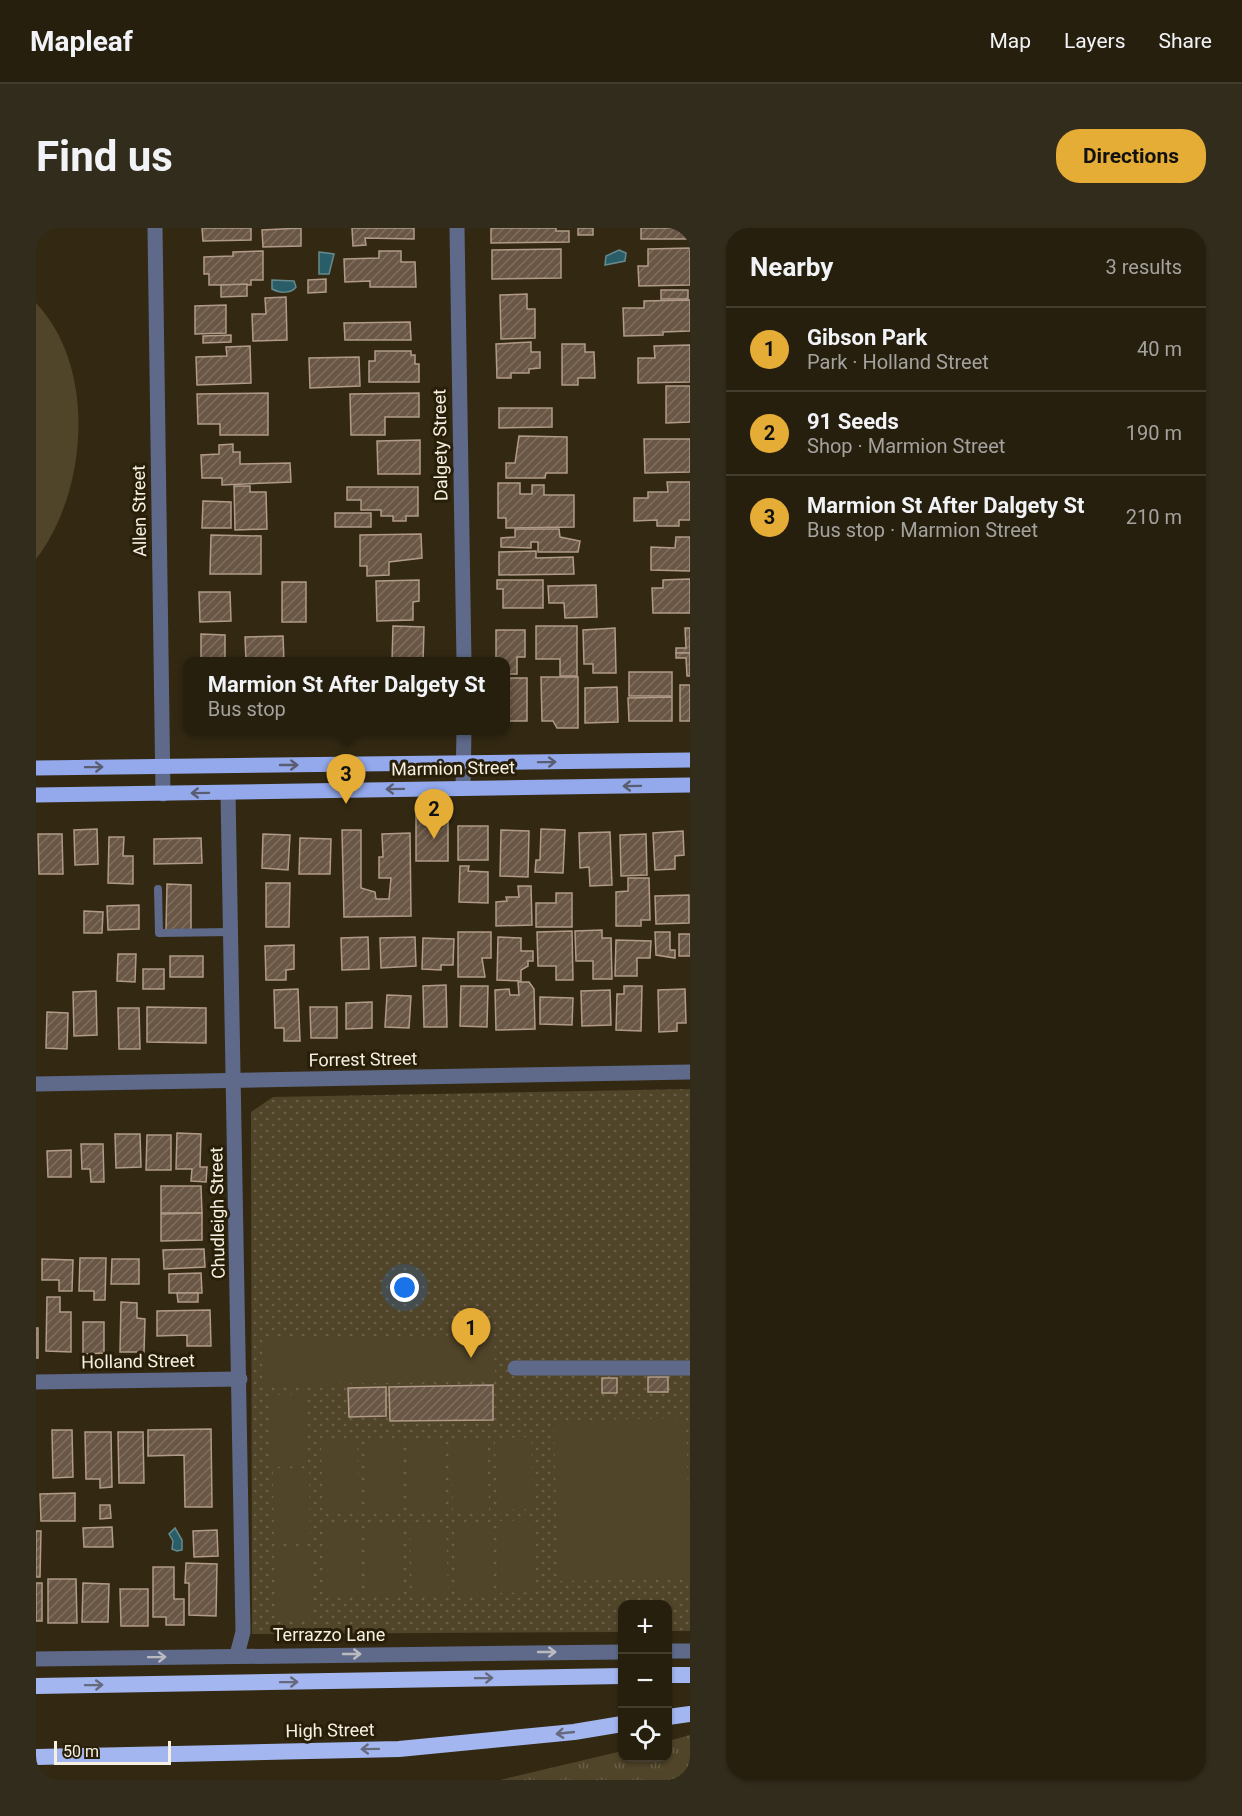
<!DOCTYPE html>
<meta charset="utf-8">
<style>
body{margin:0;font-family:Roboto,sans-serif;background:#322c1c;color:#f1f3f6}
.controls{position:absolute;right:18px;bottom:18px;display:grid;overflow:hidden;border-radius:12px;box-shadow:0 2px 4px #0004}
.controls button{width:54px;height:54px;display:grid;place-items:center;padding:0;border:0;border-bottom:2px solid #423d2e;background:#261f0e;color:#f1f3f6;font:30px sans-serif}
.scale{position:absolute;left:18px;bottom:15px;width:117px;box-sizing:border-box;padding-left:6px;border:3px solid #f6f0e3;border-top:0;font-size:16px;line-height:21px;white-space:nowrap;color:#f6f0e3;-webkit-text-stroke:4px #291f09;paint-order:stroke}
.you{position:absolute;left:369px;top:1060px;width:21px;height:21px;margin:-15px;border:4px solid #fff;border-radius:50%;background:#1a73e8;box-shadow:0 0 0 9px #1a73e833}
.badge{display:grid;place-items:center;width:39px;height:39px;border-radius:50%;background:#e5ad35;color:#111;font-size:20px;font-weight:700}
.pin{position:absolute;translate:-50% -50px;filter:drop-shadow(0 2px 3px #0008)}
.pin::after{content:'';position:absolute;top:32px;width:21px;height:18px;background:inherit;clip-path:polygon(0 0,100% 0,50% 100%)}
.popup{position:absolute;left:147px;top:429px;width:327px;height:78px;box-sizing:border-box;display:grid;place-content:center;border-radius:12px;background:#261f0e;filter:drop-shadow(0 2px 4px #0005);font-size:20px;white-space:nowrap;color:#a4a29e}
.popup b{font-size:22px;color:#f1f3f6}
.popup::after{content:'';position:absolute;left:50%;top:100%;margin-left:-12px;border:12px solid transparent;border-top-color:#261f0e}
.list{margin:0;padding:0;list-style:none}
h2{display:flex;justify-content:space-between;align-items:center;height:78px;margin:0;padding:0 24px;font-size:26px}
h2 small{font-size:20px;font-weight:400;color:#a4a29e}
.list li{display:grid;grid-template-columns:39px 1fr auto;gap:18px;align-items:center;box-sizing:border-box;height:84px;padding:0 24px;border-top:2px solid #423d2e}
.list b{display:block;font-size:22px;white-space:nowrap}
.list p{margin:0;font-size:20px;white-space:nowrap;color:#a4a29e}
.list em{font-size:20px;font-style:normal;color:#a4a29e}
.icon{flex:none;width:33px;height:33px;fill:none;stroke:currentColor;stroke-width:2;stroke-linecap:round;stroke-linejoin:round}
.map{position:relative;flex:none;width:654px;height:1552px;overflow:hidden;border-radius:24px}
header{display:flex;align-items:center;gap:36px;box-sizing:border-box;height:84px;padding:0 30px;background:#261f0e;border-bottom:2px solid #423d2e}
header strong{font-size:28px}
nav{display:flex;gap:33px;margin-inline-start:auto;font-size:21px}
.intro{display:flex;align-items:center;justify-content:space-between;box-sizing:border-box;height:144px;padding:0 36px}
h1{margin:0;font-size:42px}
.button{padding:15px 27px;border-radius:24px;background:#e5ad35;color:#111;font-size:21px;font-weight:700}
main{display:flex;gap:36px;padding:0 36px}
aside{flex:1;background:#261f0e;border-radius:24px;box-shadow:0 2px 4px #0004}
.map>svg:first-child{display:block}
</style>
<header>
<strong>Mapleaf</strong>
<nav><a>Map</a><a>Layers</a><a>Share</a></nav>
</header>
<div class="intro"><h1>Find us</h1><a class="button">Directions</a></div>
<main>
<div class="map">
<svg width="654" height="1552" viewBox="0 0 654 1552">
<defs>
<pattern id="grass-tufts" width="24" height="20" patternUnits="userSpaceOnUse" patternTransform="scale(1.5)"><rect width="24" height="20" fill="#504429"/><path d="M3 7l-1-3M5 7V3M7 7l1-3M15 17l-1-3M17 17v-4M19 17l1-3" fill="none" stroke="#6a5f48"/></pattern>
<pattern id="park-dots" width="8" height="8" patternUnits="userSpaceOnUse" patternTransform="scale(1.5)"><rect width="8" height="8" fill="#504429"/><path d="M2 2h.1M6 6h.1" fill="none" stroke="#6a5f48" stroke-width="1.8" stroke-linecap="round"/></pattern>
<pattern id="building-hatch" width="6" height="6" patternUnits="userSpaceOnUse" patternTransform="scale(1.5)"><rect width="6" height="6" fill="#695644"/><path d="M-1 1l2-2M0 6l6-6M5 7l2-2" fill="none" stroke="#7f6f5f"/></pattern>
</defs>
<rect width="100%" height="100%" fill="#332913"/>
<polygon fill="url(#grass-tufts)" points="654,1507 654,1552 464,1552 586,1523 586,1530 632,1530 632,1513"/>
<polygon fill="url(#park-dots)" points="654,861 654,1403 632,1403 632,1376 586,1376 586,1404 216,1406 215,884 237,869"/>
<g fill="#504429">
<path d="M0 75C61 139 52 264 0 331Z"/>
<polygon points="458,1107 459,1153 226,1157 226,1110"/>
<polygon points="271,1166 272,1238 236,1239 235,1167"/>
<polygon points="650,1190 654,1351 522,1353 518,1193"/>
<polygon points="495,1209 497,1281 461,1282 459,1210"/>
<polygon points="451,1210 453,1282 417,1283 415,1211"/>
<polygon points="407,1211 409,1283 373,1284 371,1212"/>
<polygon points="365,1212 366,1284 331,1285 329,1213"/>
<polygon points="285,1214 321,1214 323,1285 287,1286"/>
<polygon points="273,1242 274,1314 238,1315 237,1243"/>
<polygon points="497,1292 499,1364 463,1365 461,1293"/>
<polygon points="454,1294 455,1366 419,1366 418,1295"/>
<polygon points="410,1295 412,1367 376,1367 374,1296"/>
<polygon points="323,1296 325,1368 289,1370 287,1297"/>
<polygon points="366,1296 368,1368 332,1369 330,1297"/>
<polygon points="274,1318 276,1390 240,1391 238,1319"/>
</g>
<g fill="#295d68" stroke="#66898d" stroke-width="1.5">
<polygon points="583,22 590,25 589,33 569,37 570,28"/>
<polygon points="283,24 298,26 293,46 283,46"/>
<path d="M236 52 258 53 260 59C255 66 243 65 236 61Z"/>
<polygon points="139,1300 146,1312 146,1322 141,1323 136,1321 137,1313 133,1306"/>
</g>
<g fill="url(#building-hatch)" stroke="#b19b88" stroke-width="1.5">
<polygon points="166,0 215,0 215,12 167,13"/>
<polygon points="265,0 265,18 227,19 226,2"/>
<polygon points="316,0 378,0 378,11 329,10 330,17 317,18"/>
<polygon points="455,0 520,0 520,3 533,3 533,14 455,15"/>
<rect x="542" y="0" width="15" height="7"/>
<rect x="605" y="0" width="49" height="11"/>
<polygon points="654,20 654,57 603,58 602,38 612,38 612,21"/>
<polygon points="525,21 525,50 456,51 456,22"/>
<polygon points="227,23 227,52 215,52 215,57 173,57 173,46 168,46 168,29 197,28 197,24"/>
<polygon points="343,23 365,23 365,34 379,34 380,59 334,59 334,53 309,54 308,31 343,30"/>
<polygon points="290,51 290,64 272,65 272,52"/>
<polygon points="211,56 211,68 185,69 185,57"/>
<rect x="625" y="62" width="27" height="9"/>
<polygon points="491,66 491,81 499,81 499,110 465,111 464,67"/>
<polygon points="250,69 251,112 217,113 216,86 230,86 229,70"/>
<polygon points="654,72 654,103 627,104 627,107 588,108 587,80 608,80 608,73"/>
<polygon points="190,77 190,105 159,106 159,78"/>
<polygon points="374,94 375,112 309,112 308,95"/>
<polygon points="195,107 195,114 167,115 167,108"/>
<polygon points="495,114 495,124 504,124 504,140 493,141 493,145 475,145 475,150 461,150 460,116"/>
<polygon points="526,116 549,116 549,124 558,124 559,150 542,150 542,157 526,157"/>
<polygon points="654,117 654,154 602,155 602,130 619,130 618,118"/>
<polygon points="214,118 215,155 161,157 160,129 191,128 190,119"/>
<polygon points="339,123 375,123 375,127 379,127 379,136 383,136 383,154 333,154 333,133 339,133"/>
<polygon points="323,129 324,158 274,160 273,130"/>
<polygon points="630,158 654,158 654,194 630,195"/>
<polygon points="232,165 232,207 184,207 184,196 162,196 161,166"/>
<polygon points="383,165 383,189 349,189 349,207 315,207 314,166"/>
<polygon points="463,180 516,180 516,199 463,200"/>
<polygon points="483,208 531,209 531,245 510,245 509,250 470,250 470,235 479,235"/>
<polygon points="608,211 654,211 654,244 609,245"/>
<polygon points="384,212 384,246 342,246 341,213"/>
<polygon points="197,216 197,224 204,224 204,236 254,235 255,254 186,257 186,250 166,250 165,227 183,226 183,217"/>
<polygon points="631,254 654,254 654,292 643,292 643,298 621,298 621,292 598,293 598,270 612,270 612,264 632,264"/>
<polygon points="462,255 484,255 484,266 496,266 496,257 508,257 508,267 538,267 538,299 470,300 470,290 462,290"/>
<polygon points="198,258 214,258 214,264 230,264 231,301 199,302"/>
<polygon points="311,259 382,259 382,288 370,288 370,293 357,293 357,288 345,288 345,282 325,282 325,272 311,272"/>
<polygon points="167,273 195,274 195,300 166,300"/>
<rect x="299" y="285" width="36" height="14"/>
<polygon points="479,301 523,301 524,309 544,313 542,324 502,324 502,314 495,314 495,320 465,319 465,310 479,309"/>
<polygon points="385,306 386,330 353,334 353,347 331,348 331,338 324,338 324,307"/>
<polygon points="175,307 225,308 225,346 174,346"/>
<polygon points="640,309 654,309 654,343 615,342 615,319 639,320"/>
<polygon points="500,323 500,330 537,329 538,346 463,347 463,324"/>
<polygon points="654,351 654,385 617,385 616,360 627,360 627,352"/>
<polygon points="383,352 383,373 377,374 377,392 341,393 340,353"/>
<polygon points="461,352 507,352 507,380 467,380 467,361 461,361"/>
<rect x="246" y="354" width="24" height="40"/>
<polygon points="560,357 561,389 529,390 528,375 513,375 512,358"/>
<polygon points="163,364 194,364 195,393 164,394"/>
<polygon points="357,398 388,399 387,434 356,433"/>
<polygon points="500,398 541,398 541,448 524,448 524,431 500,431"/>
<polygon points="579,400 580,445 557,445 557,436 548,436 547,402"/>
<polygon points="649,400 654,400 654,425 640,425 640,420 650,420"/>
<polygon points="460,402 489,402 489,429 481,429 481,446 469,446 469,434 460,434"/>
<polygon points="165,406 189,407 189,434 165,434"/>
<polygon points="247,408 248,434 210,433 209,409"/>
<polygon points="640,425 654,425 654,448 651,448 650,430 640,430"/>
<rect x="593" y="444" width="43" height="24"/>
<polygon points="505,449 542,449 542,500 521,500 517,493 506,493"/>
<rect x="469" y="450" width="22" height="43"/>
<rect x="644" y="457" width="10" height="36"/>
<polygon points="581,459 582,494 549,495 549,460"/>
<polygon points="636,469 636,493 593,493 592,470"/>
<rect x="380" y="586" width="32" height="47"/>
<rect x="422" y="598" width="30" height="34"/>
<polygon points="61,601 62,636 39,637 38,602"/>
<polygon points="505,601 529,602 527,645 499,644 500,632 504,632"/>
<polygon points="306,602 325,602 325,660 339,664 340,671 353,671 355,650 343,650 343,629 347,629 346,606 374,605 375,688 308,689"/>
<polygon points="465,602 493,603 492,649 464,648"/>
<polygon points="647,603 648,627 639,628 639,641 619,642 617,605"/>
<polygon points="574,604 576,657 554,658 553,639 544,640 543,605"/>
<polygon points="2,606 26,606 27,646 3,646"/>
<polygon points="227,606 254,607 252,642 226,640"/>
<polygon points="610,606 611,647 585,648 584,607"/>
<polygon points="73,609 88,609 87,628 97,628 97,656 72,655"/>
<polygon points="165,610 166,635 118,636 118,611"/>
<polygon points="264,610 295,611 294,646 263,646"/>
<polygon points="424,638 433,638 432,643 452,644 452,675 423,674"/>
<polygon points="592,650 613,650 614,692 605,692 605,698 580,698 580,664 592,663"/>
<polygon points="230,655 254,655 253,699 230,699"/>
<polygon points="131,656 155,657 155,702 130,702"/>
<polygon points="482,658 495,658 496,697 460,698 460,674 471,673 470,669 483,669"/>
<polygon points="520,665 536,665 536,699 500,699 500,675 520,675"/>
<polygon points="653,667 653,695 620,696 619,668"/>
<polygon points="103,677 103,701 72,702 71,678"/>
<polygon points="48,683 67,684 66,705 48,705"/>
<polygon points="566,702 566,710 575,710 576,751 557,751 557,733 540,733 539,703"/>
<polygon points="536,703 537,752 520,752 520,738 502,738 501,704"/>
<polygon points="422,704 455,704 455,730 446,730 449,749 422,749"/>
<polygon points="619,704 634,704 634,722 639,722 639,730 620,727"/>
<rect x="643" y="706" width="11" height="22"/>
<polygon points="332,709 333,741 306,742 305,710"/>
<polygon points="379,709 380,738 345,740 344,710"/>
<polygon points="462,709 485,710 485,723 497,723 497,733 492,733 492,738 485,742 485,753 461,752"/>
<polygon points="387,710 418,711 417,737 405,737 405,742 386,741"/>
<polygon points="580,712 615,713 614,730 601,730 601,748 579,748"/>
<polygon points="258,717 258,741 250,742 250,752 230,752 229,718"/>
<polygon points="82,726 100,726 99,754 81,753"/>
<rect x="134" y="728" width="33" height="21"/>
<rect x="107" y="741" width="21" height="20"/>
<polygon points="482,754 493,754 498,761 499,801 460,802 459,762 473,761 474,767 483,767"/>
<polygon points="410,757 411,799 388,799 387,758"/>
<polygon points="425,758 452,758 451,799 424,798"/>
<polygon points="588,758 606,758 605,803 580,802 581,766 588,766"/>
<polygon points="262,761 264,813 248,813 248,800 239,800 238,762"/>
<polygon points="649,761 650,795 641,795 641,803 623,804 622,762"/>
<polygon points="574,762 575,797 546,798 545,763"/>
<polygon points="60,763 61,807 38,808 37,764"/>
<polygon points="351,767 375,768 373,800 349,799"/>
<polygon points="504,769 537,770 536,797 504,796"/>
<polygon points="336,774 336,800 310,801 310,775"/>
<polygon points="111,779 170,780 170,815 111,814"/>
<polygon points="274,779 301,779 301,810 275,810"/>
<polygon points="82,780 103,780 104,821 83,821"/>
<polygon points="11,784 32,785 31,821 10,820"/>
<polygon points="141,905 165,906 164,939 171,939 170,954 155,953 156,941 140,941"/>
<polygon points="79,906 104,906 105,939 80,940"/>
<polygon points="111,907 135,907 135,942 110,942"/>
<polygon points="45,916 67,916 68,954 55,954 54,941 46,941"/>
<polygon points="35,922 35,949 12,949 11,923"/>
<polygon points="125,958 165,958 166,985 125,985"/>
<polygon points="166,985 166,1012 125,1013 125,986"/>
<polygon points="168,1021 169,1039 128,1041 127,1022"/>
<polygon points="44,1030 70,1030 69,1072 58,1072 58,1063 43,1063"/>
<polygon points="6,1031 37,1032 36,1063 23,1063 23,1052 6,1052"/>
<polygon points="76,1031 103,1031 103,1056 75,1056"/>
<polygon points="165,1045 166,1065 133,1065 133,1046"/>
<polygon points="141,1065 162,1065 162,1074 142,1074"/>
<polygon points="11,1069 24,1069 24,1084 35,1084 35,1124 10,1123"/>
<polygon points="85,1074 101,1075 101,1090 109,1091 108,1124 84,1124"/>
<polygon points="174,1082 175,1118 151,1118 151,1107 121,1108 121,1083"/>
<polygon points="47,1094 68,1094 68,1125 47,1126"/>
<rect x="0" y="1100" width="2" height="30"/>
<rect x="612" y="1149" width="20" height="15"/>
<rect x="566" y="1150" width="15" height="15"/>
<polygon points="457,1157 457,1192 354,1193 353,1159"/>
<polygon points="350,1159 350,1188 313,1189 312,1160"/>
<polygon points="175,1201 176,1279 149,1279 148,1227 112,1228 112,1202"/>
<polygon points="16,1202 36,1202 37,1249 17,1250"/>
<polygon points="49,1204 75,1204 76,1259 64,1260 64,1251 50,1251"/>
<polygon points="82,1204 107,1204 108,1255 83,1255"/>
<polygon points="39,1265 39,1293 5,1293 4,1266"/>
<polygon points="64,1277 74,1277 75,1290 64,1291"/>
<polygon points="76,1299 77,1319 48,1319 47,1300"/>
<polygon points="181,1302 182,1328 158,1329 157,1303"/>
<polygon points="0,1303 5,1303 4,1349 0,1349"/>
<polygon points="150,1335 181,1336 180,1388 153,1387 153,1355 149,1355"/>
<polygon points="117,1339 138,1339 138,1371 148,1371 148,1397 130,1397 130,1389 117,1389"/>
<polygon points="12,1351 40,1351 41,1395 12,1395"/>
<rect x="0" y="1355" width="6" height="38"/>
<polygon points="47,1355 73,1356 72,1394 46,1394"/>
<polygon points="84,1361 112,1361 112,1398 85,1398"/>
</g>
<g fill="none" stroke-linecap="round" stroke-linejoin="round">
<polyline stroke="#5f6a8b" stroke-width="8" points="122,661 123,705 194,704"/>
<g stroke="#5f6a8b" stroke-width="15">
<polyline points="119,0 127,566"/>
<polyline points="421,0 428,434"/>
<polyline points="427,559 428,502"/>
<polyline points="192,565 207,1404 201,1427"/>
<polyline points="0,856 654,844"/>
<polyline points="479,1140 654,1140"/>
<polyline points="0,1154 204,1151"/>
<polyline points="632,1423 654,1423"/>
<polyline points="0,1431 586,1424"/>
</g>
<g stroke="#93a9ec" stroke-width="15">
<polyline points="0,540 654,532"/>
<polyline points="0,567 654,557"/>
</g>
<g stroke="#a3b6f0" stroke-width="16">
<polyline points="632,1447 654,1447"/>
<polyline points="0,1458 586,1448"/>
<polyline points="632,1489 654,1486"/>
<polyline points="0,1529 363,1521 538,1504 586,1496"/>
</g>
</g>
<defs><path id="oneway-shaft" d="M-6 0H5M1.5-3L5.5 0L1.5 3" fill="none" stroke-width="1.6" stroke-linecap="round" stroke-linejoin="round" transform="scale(1.5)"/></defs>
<g stroke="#595d6f">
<use href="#oneway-shaft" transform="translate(511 534) rotate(-1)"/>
<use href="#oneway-shaft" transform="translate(253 537)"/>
<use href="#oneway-shaft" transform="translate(58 539) rotate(-1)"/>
<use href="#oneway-shaft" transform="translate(596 558) rotate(179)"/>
<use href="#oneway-shaft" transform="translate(359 561) rotate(179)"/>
<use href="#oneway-shaft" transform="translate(164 565) rotate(179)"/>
</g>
<g stroke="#babac0">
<use href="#oneway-shaft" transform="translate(511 1424)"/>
<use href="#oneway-shaft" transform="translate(316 1426)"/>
<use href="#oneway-shaft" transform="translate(121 1429) rotate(-1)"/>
</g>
<g stroke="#666a7c">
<use href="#oneway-shaft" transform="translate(448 1450) rotate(-1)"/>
<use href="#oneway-shaft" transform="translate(253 1454) rotate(-1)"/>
<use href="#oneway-shaft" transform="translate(58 1457) rotate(-1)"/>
<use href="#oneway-shaft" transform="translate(529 1505) rotate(174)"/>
<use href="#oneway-shaft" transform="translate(334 1521) rotate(179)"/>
</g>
<g text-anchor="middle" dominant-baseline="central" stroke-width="6" stroke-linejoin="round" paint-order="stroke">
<g font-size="18" fill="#f6f0e3" stroke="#291f09">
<text transform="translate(404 217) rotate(-91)">Dalgety Street</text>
<text transform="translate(103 283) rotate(-91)">Allen Street</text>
<text transform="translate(417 540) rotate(-1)">Marmion Street</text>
<text transform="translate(327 831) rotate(-1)">Forrest Street</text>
<text transform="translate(181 985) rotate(-91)">Chudleigh Street</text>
<text transform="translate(102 1133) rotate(-1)">Holland Street</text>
<text x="293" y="1406">Terrazzo Lane</text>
<text transform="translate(294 1502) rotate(-1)">High Street</text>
</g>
</g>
</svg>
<div class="controls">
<button>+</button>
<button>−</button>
<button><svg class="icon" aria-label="locate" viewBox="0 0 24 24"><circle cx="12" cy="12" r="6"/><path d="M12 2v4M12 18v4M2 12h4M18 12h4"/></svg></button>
</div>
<div class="scale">50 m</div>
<div class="you"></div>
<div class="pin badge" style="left:435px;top:1130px">1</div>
<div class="pin badge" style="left:398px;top:611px">2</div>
<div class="pin badge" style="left:310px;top:576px">3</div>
<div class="popup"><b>Marmion St After Dalgety St</b>Bus stop</div>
</div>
<aside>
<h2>Nearby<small>3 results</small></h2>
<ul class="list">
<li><span class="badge">1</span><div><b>Gibson Park</b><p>Park · Holland Street</p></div><em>40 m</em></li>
<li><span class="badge">2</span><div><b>91 Seeds</b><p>Shop · Marmion Street</p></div><em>190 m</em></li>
<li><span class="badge">3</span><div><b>Marmion St After Dalgety St</b><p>Bus stop · Marmion Street</p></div><em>210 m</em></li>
</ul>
</aside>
</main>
